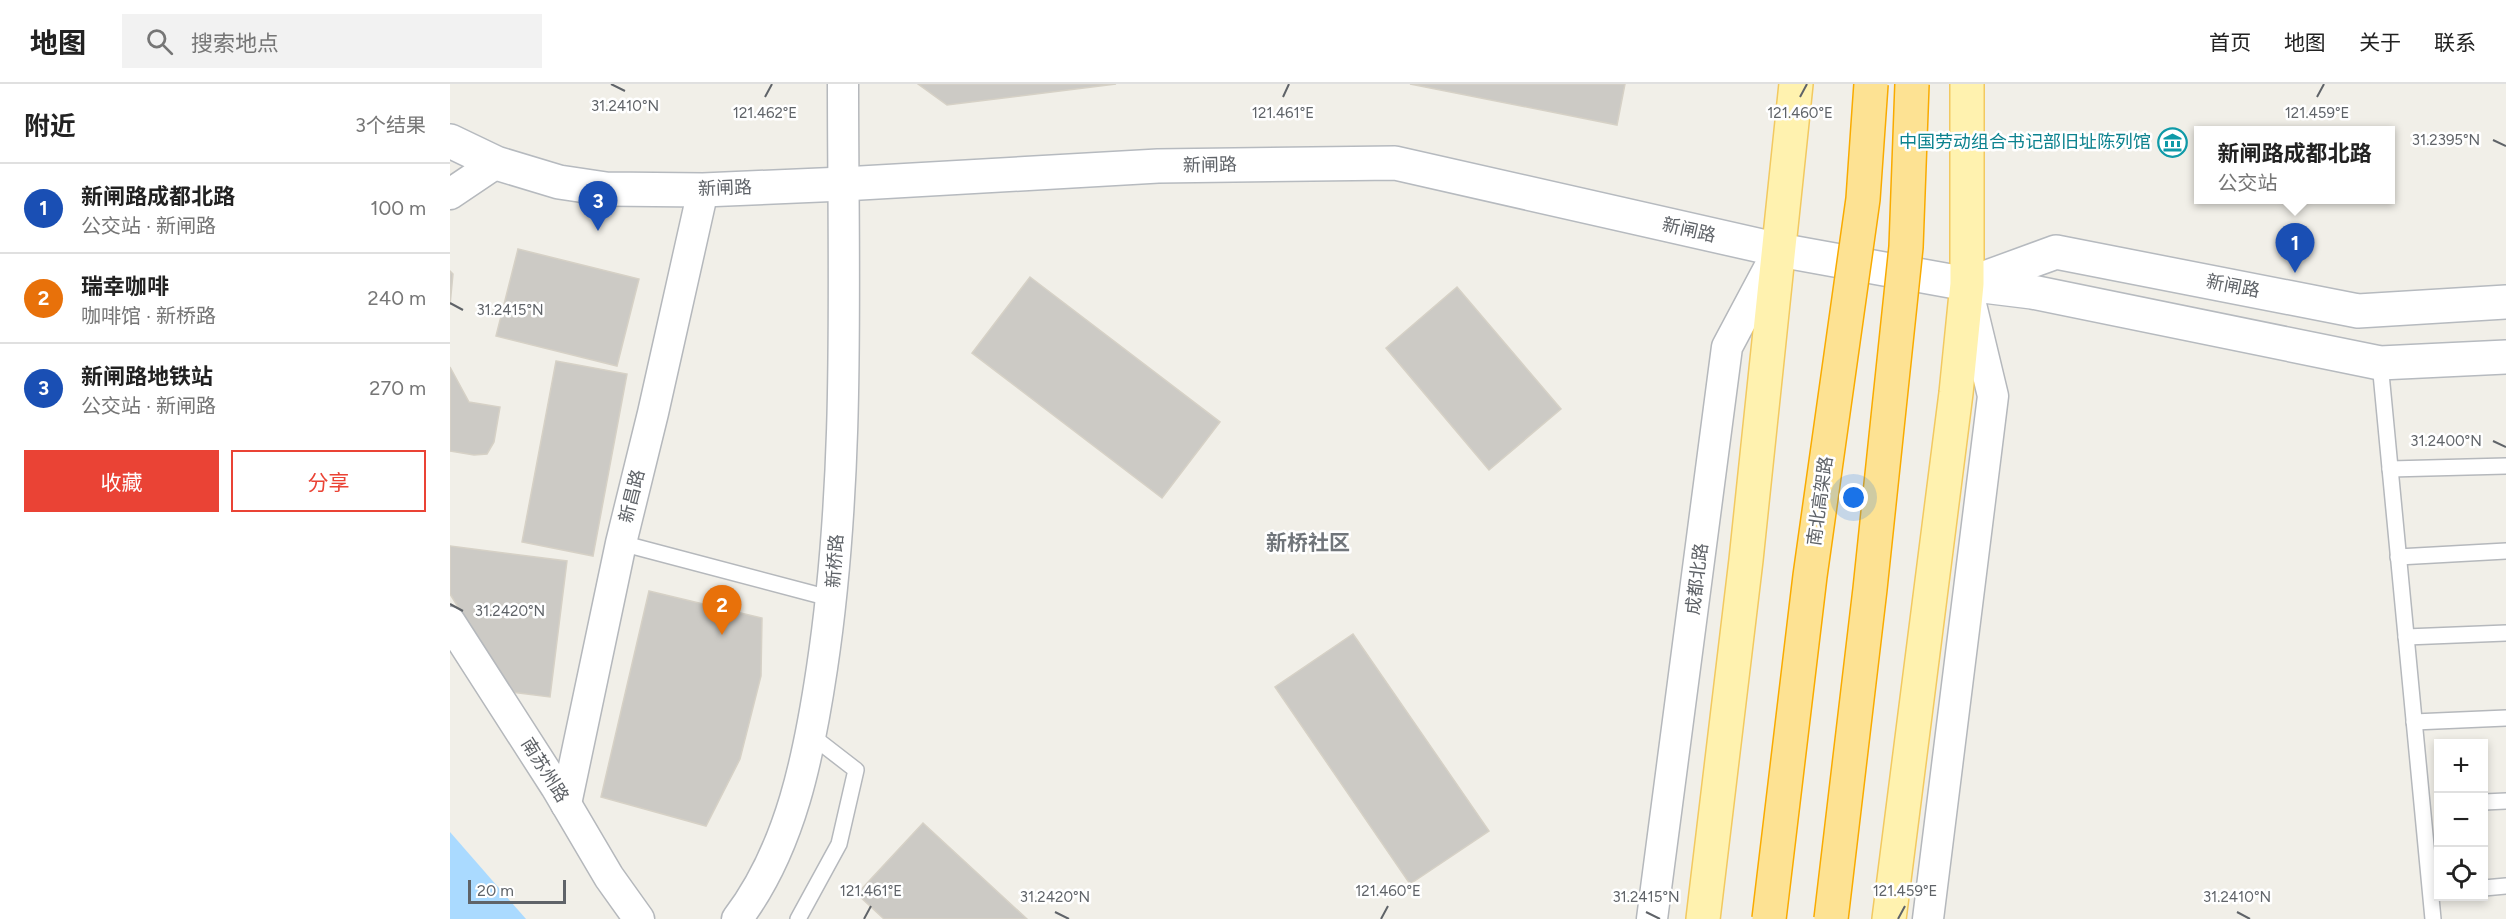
<!DOCTYPE html>
<html lang="zh">
<meta charset="utf-8">
<style>
body{margin:0;font-family:Figtree,"Noto Sans SC",sans-serif;background:#f2f2f2;color:#222}
.controls{position:absolute;right:18px;bottom:18px;display:grid;overflow:hidden;border-radius:0px;box-shadow:0 3px 9px #0003}
.controls button{width:54px;height:54px;display:grid;place-items:center;padding:0;border:0;border-bottom:2px solid #e0e0e0;background:#fff;color:#222;font:30px sans-serif}
.scale{position:absolute;left:18px;bottom:15px;width:98px;box-sizing:border-box;padding-left:6px;border:3px solid #5f6368;border-top:0;font-size:16px;line-height:21px;white-space:nowrap;color:#5f6368;-webkit-text-stroke:4px #fff;paint-order:stroke}
.you{position:absolute;left:1404px;top:414px;width:21px;height:21px;margin:-15px;border:4px solid #fff;border-radius:50%;background:#1a73e8;box-shadow:0 0 0 9px #1a73e833}
.badge{display:grid;place-items:center;width:39px;height:39px;border-radius:50%;background:#ea4335;color:#fff;font-size:20px;font-weight:700}
.pin{position:absolute;translate:-50% -50px;filter:drop-shadow(0 2px 3px #0008)}
.pin::after{content:'';position:absolute;top:32px;width:21px;height:18px;background:inherit;clip-path:polygon(0 0,100% 0,50% 100%)}
.popup{position:absolute;left:1744px;top:42px;width:201px;height:78px;box-sizing:border-box;display:grid;place-content:center;border-radius:0px;background:#fff;filter:drop-shadow(0 2px 4px #0005);font-size:20px;white-space:nowrap;color:#767676}
.popup b{font-size:22px;color:#222}
.popup::after{content:'';position:absolute;left:50%;top:100%;margin-left:-12px;border:12px solid transparent;border-top-color:#fff}
.list{margin:0;padding:0;list-style:none}
h2{display:flex;justify-content:space-between;align-items:center;height:78px;margin:0;padding:0 24px;font-size:26px}
h2 small{font-size:20px;font-weight:400;color:#767676}
.list li{display:grid;grid-template-columns:39px 1fr auto;gap:18px;align-items:center;box-sizing:border-box;height:90px;padding:0 24px;border-top:2px solid #e0e0e0}
.list b{display:block;font-size:22px;white-space:nowrap}
.list p{margin:0;font-size:20px;white-space:nowrap;color:#767676}
.list em{font-size:20px;font-style:normal;color:#767676}
.actions{display:flex;gap:12px;padding:18px 24px}
.actions a{flex:1;padding:14px 0;border:2px solid #ea4335;border-radius:0px;text-align:center;font-size:21px;color:#ea4335}
.actions .main{background:#ea4335;color:#fff}
.icon{flex:none;width:33px;height:33px;fill:none;stroke:currentColor;stroke-width:2;stroke-linecap:round;stroke-linejoin:round}
.map{position:relative;flex:none;width:2056px;height:835px;overflow:hidden}
header{display:flex;align-items:center;gap:36px;box-sizing:border-box;height:84px;padding:0 30px;background:#fff;border-bottom:2px solid #e0e0e0}
header strong{font-size:28px}
nav{display:flex;gap:33px;margin-inline-start:auto;font-size:21px}
.search{width:420px;height:54px;background:#f2f2f2;display:flex;align-items:center;gap:15px;box-sizing:border-box;padding:0 21px;border-radius:0px;color:#767676;font-size:22px}
main{display:flex}
aside{flex:1;background:#fff}
.map>svg:first-child{display:block}
</style>
<header>
<strong>地图</strong>
<div class="search"><svg class="icon" aria-label="search" viewBox="0 0 24 24"><circle cx="10" cy="10" r="6"/><path d="M15 15l6 6"/></svg>搜索地点</div>
<nav><a>首页</a><a>地图</a><a>关于</a><a>联系</a></nav>
</header>
<main>
<aside>
<h2>附近<small>3个结果</small></h2>
<ul class="list">
<li><span class="badge" style="background:#1a4fb4">1</span><div><b>新闸路成都北路</b><p>公交站 · 新闸路</p></div><em>100 m</em></li>
<li><span class="badge" style="background:#e8710a">2</span><div><b>瑞幸咖啡</b><p>咖啡馆 · 新桥路</p></div><em>240 m</em></li>
<li><span class="badge" style="background:#1a4fb4">3</span><div><b>新闸路地铁站</b><p>公交站 · 新闸路</p></div><em>270 m</em></li>
</ul>
<div class="actions"><a class="main">收藏</a><a>分享</a></div>
</aside>
<div class="map">
<svg width="2056" height="835" viewBox="0 0 2056 835">
<rect width="100%" height="100%" fill="#f1efe8"/>
<polygon fill="#aadaff" points="0,748 76,835 0,835"/>
<g fill="#cccac5" stroke="#d6d1c6" stroke-width="1.5">
<polygon points="468,0 666,0 497,21"/>
<polygon points="960,0 1175,0 1167,41"/>
<polygon points="68,165 189,195 167,282 46,252"/>
<polygon points="0,187 3,190 0,221"/>
<polygon points="580,193 770,338 712,414 522,269"/>
<polygon points="1007,203 1111,325 1039,386 936,264"/>
<polygon points="106,277 177,290 143,472 72,458"/>
<polygon points="0,283 19,318 50,323 44,358 37,370 24,371 0,367"/>
<polygon points="0,462 117,477 100,613 61,608 0,510"/>
<polygon points="199,507 312,534 311,592 290,675 256,742 151,713"/>
<polygon points="903,550 1039,747 960,800 825,603"/>
<polygon points="473,739 577,835 434,835 407,810"/>
</g>
<g fill="none" stroke-linecap="round" stroke-linejoin="round">
<defs>
<g id="lane">
<polyline points="1930,279 1983,835"/>
<polyline points="1940,385 2056,382"/>
<polyline points="171,459 383,515"/>
<polyline points="1948,473 2056,467"/>
<polyline points="1956,553 2056,549"/>
<polyline points="1964,638 2056,634"/>
<polyline points="2034,718 2056,717"/>
<polyline points="2034,804 2056,802"/>
<polyline points="348,835 389,760 406,686 362,652"/>
</g>
<g id="street">
<polyline points="0,110 46,79"/>
<polyline points="0,538 106,703 159,793 189,835"/>
<polyline points="116,720 171,459 203,329 253,106"/>
<path d="M287 835C341 764 359 671 372 584 401 391 393 195 393 0"/>
<polyline points="1202,835 1277,263 1327,169"/>
<polyline points="1478,835 1543,312 1519,212"/>
</g>
<g id="secondary">
<polyline points="0,57 46,79 109,98 156,105 253,106 393,100 708,82 945,79 1329,166 1517,200 1582,208 1930,279 2056,273"/>
<polyline points="1521,199 1606,168 1908,227 2056,218"/>
</g>
<g id="primary">
<polyline points="1253,835 1296,476 1346,0"/>
<polyline points="1439,835 1506,309 1517,200 1517,0"/>
</g>
</defs>
<use href="#lane" stroke="#b5b8bc" stroke-width="18"/>
<use href="#street" stroke="#b5b8bc" stroke-width="33"/>
<use href="#secondary" stroke="#b6babf" stroke-width="36"/>
<use href="#primary" stroke="#f2c960" stroke-width="36"/>
<use href="#lane" stroke="#fff" stroke-width="15"/>
<use href="#street" stroke="#fff" stroke-width="30"/>
<use href="#secondary" stroke="#fff" stroke-width="33"/>
<use href="#primary" stroke="#fff2af" stroke-width="33"/>
<defs>
<g id="highway-bridge">
<polyline points="1319,835 1360,492 1413,115 1421,0"/>
<polyline points="1381,835 1420,505 1456,163 1462,0"/>
</g>
</defs>
<use href="#highway-bridge" stroke="#f9ab00" stroke-width="36" stroke-linecap="butt"/>
<use href="#highway-bridge" stroke="#fde293" stroke-width="33"/>
</g>
<path fill="none" stroke="#5f6368" stroke-width="2" d="M161 0 175 7M315 13 322 0M833 13 839 0M1350 13 1357 0M1867 13 1874 0M2043 56 2056 62M0 219 13 226M2043 357 2056 363M0 520 13 527M605 828 619 835M1196 828 1210 835M1787 828 1800 835M414 835 421 822M931 835 938 822M1448 835 1455 822"/>
<defs>
<symbol id="museum-ring" viewBox="-11 -11 22 22"><circle r="9.5" fill="#fff" stroke="#0f9aa8" stroke-width="1.5"/><path d="M0-6L6-3V-2H-6V-3ZM-5-1h2V3h-2ZM-1-1h2V3h-2ZM3-1h2V3H3ZM-6 4H6V6H-6Z" fill="#0f9aa8"/></symbol>
</defs>
<g fill-rule="evenodd">
<use href="#museum-ring" x="1706" y="42" width="33" height="33"/>
</g>
<g text-anchor="middle" dominant-baseline="central" stroke-width="5" stroke-linejoin="round" paint-order="stroke">
<g font-size="18" fill="#0d838f" stroke="#fff" text-anchor="end">
<text x="1701" y="58">中国劳动组合书记部旧址陈列馆</text>
</g>
<g font-size="18" fill="#5f6368" stroke="#fff">
<text transform="translate(760 81) rotate(-1)">新闸路</text>
<text transform="translate(275 104) rotate(-2)">新闸路</text>
<text transform="translate(1239 146) rotate(13)">新闸路</text>
<text transform="translate(1783 202) rotate(11)">新闸路</text>
<text transform="translate(182 412) rotate(-76)">新昌路</text>
<text transform="translate(1370 417) rotate(-82)">南北高架路</text>
<text transform="translate(385 477) rotate(-86)">新桥路</text>
<text transform="translate(1247 495) rotate(-83)">成都北路</text>
<text transform="translate(95 686) rotate(58)">南苏州路</text>
</g>
<g font-size="21" font-weight="bold" fill="#70757a" stroke="#fff">
<text x="858" y="458">新桥社区</text>
</g>
</g>
<g font-size="15" text-anchor="middle" fill="#5f6368" stroke="#fff" stroke-width="5" stroke-linejoin="round" paint-order="stroke">
<text x="175" y="27">31.2410°N</text>
<text x="315" y="34">121.462°E</text>
<text x="833" y="34">121.461°E</text>
<text x="1350" y="34">121.460°E</text>
<text x="1867" y="34">121.459°E</text>
<text x="1996" y="61">31.2395°N</text>
<text x="60" y="231">31.2415°N</text>
<text x="1996" y="362">31.2400°N</text>
<text x="60" y="532">31.2420°N</text>
<text x="421" y="812">121.461°E</text>
<text x="938" y="812">121.460°E</text>
<text x="1455" y="812">121.459°E</text>
<text x="605" y="818">31.2420°N</text>
<text x="1196" y="818">31.2415°N</text>
<text x="1787" y="818">31.2410°N</text>
</g>
</svg>
<div class="controls">
<button>+</button>
<button>−</button>
<button><svg class="icon" aria-label="locate" viewBox="0 0 24 24"><circle cx="12" cy="12" r="6"/><path d="M12 2v4M12 18v4M2 12h4M18 12h4"/></svg></button>
</div>
<div class="scale">20 m</div>
<div class="you"></div>
<div class="pin badge" style="left:1845px;top:189px;background:#1a4fb4">1</div>
<div class="popup"><b>新闸路成都北路</b>公交站</div>
<div class="pin badge" style="left:272px;top:551px;background:#e8710a">2</div>
<div class="pin badge" style="left:148px;top:147px;background:#1a4fb4">3</div>
</div>
</main>
